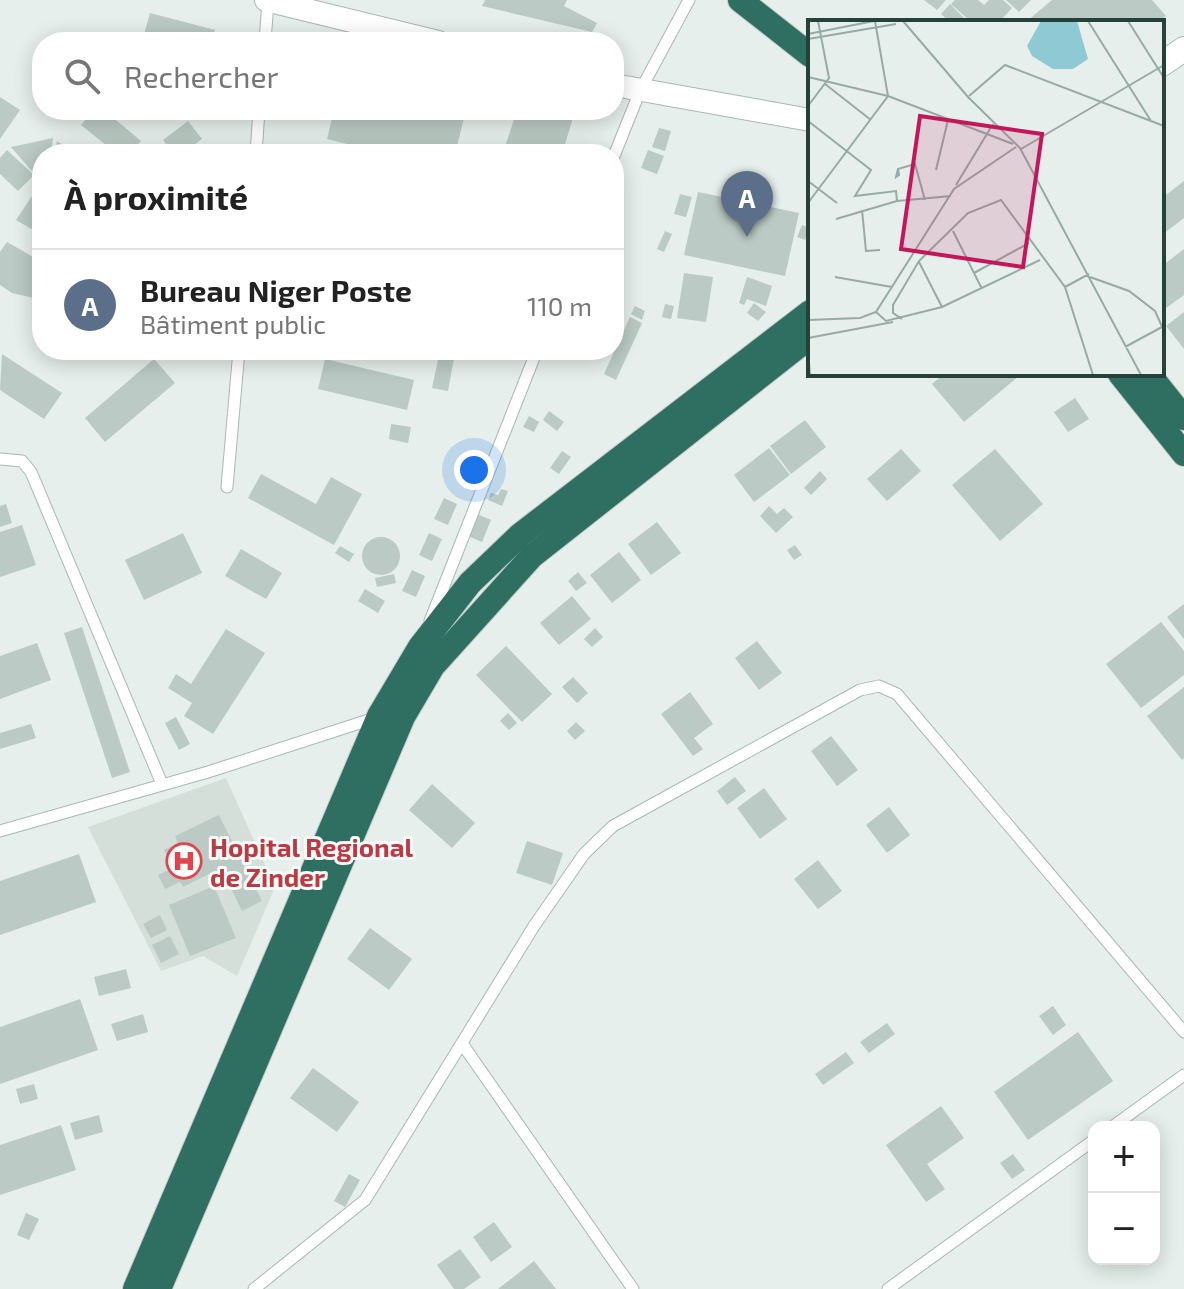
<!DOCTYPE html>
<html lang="fr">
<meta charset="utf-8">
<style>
body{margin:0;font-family:"Exo 2",sans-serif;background:#f6f6f6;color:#222}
.controls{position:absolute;right:24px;bottom:24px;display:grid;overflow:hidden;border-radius:16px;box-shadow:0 4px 20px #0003}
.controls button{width:72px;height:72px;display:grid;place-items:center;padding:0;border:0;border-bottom:2px solid #e0e0e0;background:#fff;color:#222;font:40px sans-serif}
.you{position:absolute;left:474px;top:470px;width:28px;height:28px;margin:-20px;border:6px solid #fff;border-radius:50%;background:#1a73e8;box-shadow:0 0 0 12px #1a73e833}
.badge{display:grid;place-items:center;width:52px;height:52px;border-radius:50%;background:#804e3d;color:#fff;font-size:26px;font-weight:700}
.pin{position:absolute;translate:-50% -66px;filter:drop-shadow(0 2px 4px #0008)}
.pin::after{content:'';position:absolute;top:42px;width:28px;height:24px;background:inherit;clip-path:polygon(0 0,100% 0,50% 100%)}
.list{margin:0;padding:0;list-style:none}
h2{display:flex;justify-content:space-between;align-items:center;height:104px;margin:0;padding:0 32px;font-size:34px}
h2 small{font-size:26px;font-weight:400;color:#767676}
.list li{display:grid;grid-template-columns:52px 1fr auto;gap:24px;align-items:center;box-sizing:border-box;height:112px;padding:0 32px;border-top:2px solid #e0e0e0}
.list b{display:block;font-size:30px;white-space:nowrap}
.list p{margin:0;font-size:26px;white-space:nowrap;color:#767676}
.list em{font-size:26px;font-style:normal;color:#767676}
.icon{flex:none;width:44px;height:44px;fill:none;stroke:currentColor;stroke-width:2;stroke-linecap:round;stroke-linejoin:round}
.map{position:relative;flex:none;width:1184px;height:1289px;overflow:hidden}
.search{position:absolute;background:#fff;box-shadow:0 4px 20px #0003;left:32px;top:32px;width:592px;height:88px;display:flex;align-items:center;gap:20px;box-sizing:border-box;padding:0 28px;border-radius:32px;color:#767676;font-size:30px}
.panel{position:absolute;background:#fff;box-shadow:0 4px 20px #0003;left:32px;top:144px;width:592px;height:216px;border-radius:32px}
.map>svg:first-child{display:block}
</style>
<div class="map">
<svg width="1184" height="1289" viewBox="0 0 1184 1289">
<rect width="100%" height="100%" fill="#e6efeb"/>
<polygon fill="#d4dfda" points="226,778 275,887 237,976 203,956 161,971 88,827"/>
<g fill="#bbcac4">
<polygon points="485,0 567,0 564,6 597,23 592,32 482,6"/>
<polygon points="924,0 946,0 937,10"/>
<polygon points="955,0 978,0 984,5 989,0 1003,0 1012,8 999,22 971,22 951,4"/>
<polygon points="1006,0 1031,0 1019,12"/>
<polygon points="1052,0 1152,0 1166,16 1158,22 1026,22"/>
<polygon points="950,4 968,22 950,22 941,14"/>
<polygon points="150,13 215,30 211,42 142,42"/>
<polygon points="0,97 20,110 0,139"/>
<polygon points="94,110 104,110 141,141 130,154 117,154 81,125"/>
<polygon points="334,110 466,110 455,154 371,154 372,150 327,139"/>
<polygon points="517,110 546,110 573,118 562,154 503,153"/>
<polygon points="188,121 202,139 182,154 173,154 163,140"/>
<polygon points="659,128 671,131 665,151 652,147"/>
<polygon points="53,138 51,154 42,154 42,176 36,176 11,147"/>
<polygon points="57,141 77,154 54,154"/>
<polygon points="7,150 34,175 18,191 0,174 0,158"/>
<polygon points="648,150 664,156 657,174 641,168"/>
<polygon points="1184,181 1184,218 1162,235 1162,198"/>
<polygon points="698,192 799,213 785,276 684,255"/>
<polygon points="34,193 42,197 42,230 35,231 16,220"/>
<polygon points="680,194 692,197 686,217 674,214"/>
<polygon points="802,225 810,228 805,240 797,237"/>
<polygon points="665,231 672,234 664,252 657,249"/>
<polygon points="7,242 42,262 42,300 12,293 0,285 0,252"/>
<polygon points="1184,249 1184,295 1162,311 1162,266"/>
<polygon points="684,273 713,277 706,322 677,318"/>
<polygon points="747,277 772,286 766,306 747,299 744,305 739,303"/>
<polygon points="754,303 766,312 758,321 747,313"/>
<polygon points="665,304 674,306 671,319 662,317"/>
<polygon points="635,306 645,311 642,320 631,314"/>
<polygon points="1184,312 1184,349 1166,326"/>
<polygon points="630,317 642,323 616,380 604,374"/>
<polygon points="2,354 62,393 44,419 0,390"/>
<polygon points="439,355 454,358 448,391 432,388"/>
<polygon points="154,359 175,383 105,442 85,418"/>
<polygon points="325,359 414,380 407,410 318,389"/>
<polygon points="944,374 1018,374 1019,376 964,422 932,384"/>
<polygon points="1075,398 1089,419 1068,432 1054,412"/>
<polygon points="549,411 564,422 557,431 543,420"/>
<polygon points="529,416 539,422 534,432 523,427"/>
<polygon points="805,420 826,447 791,474 770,446"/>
<polygon points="391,424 411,427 408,443 389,439"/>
<polygon points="769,448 790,475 754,502 734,475"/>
<polygon points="901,449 921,471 887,501 867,479"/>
<polygon points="995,449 1043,504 1000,541 952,485"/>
<polygon points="562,451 571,457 559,474 550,468"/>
<polygon points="820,471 827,479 811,495 804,488"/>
<polygon points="261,474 316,504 331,477 362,494 334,545 248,498"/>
<polygon points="501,489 508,491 502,506 488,500 491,493 498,495"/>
<polygon points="444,498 457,504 448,525 434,519"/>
<polygon points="6,504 12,523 0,527 0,506"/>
<polygon points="769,506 777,514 784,508 793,517 776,533 760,516"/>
<polygon points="477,514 491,520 482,542 468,536"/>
<polygon points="657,522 681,553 651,575 628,544"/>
<polygon points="22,525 36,565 0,577 0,532"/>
<polygon points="183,533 202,573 144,600 125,560"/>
<polygon points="429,533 442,539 432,561 419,555"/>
<circle cx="381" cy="556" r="19"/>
<polygon points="795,545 802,555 794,560 787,550"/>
<polygon points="340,546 354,554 349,562 335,553"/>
<polygon points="241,549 282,573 266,599 225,576"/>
<polygon points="619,552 641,580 612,603 590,575"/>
<polygon points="412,570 425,576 416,597 402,591"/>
<polygon points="578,572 587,583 576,591 568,581"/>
<polygon points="394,574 396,583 377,587 375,578"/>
<polygon points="365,589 385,601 378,613 358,601"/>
<polygon points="572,596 591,619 559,645 540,623"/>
<polygon points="1184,604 1184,639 1167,617"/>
<polygon points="1161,622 1184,651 1184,675 1141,708 1106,664"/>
<polygon points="82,627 130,772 112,778 64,633"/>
<polygon points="595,628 603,637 592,647 584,639"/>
<polygon points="226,629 265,653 213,734 184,716 192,703 168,688 176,674 191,684"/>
<polygon points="757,641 782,673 759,690 735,658"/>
<polygon points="37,643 51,680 0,699 0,656"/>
<polygon points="506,646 552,694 522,722 476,675"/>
<polygon points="573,677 588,693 577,703 562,687"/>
<polygon points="1184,687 1184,758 1182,760 1147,716"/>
<polygon points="690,692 713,724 694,738 703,749 693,756 661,714"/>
<polygon points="508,713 517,723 509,730 500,721"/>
<polygon points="176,717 190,744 179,750 165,723"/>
<polygon points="576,722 585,731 575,740 567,731"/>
<polygon points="31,724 36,738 0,749 0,733"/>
<polygon points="831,736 858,770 837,786 811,751"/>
<polygon points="735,777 746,791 727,805 717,791"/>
<polygon points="432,784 475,823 452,848 409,810"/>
<polygon points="764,788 787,819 760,839 737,808"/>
<polygon points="889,807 910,835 887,853 866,825"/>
<polygon points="219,815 262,901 242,911 228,882 220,886 213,872 183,887 180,882 165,889 158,875 173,868 164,850 178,843 175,836"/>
<polygon points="527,841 563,853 552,885 516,873"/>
<polygon points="79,854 96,902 0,935 0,881"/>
<polygon points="818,860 842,891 818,909 794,879"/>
<polygon points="214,886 236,938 190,956 169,905"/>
<polygon points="160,915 167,930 151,938 143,924"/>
<polygon points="370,928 412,959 389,990 347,959"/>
<polygon points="170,936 179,954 161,963 152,945"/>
<polygon points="126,969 131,988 99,996 94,977"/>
<polygon points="80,999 98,1050 0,1084 0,1027"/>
<polygon points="1053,1006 1066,1025 1053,1035 1039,1016"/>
<polygon points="143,1014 148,1032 117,1041 111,1024"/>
<polygon points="887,1023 895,1034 869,1053 860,1042"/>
<polygon points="1078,1032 1113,1081 1028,1140 994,1092"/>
<polygon points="846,1052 854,1063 823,1085 815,1074"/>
<polygon points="313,1068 359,1102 337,1132 290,1098"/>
<polygon points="34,1084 38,1099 20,1104 16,1089"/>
<polygon points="941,1106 964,1138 927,1164 945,1189 926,1202 886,1145"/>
<polygon points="99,1115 103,1132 75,1140 70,1123"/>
<polygon points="61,1125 76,1170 0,1195 0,1145"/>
<polygon points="1013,1154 1025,1170 1012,1179 1000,1163"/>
<polygon points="349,1174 360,1180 345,1207 334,1201"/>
<polygon points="26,1213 39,1219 29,1240 17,1235"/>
<polygon points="494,1222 512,1247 491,1262 473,1237"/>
<polygon points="460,1249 481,1277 464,1289 454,1289 437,1265"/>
<polygon points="534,1261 556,1289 498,1289"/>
</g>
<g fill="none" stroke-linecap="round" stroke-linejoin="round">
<defs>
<g id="lane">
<polyline points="265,42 268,1"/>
<polyline points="256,154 259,110"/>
<polyline points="614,156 640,91 689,0"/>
<polyline points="0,459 22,461 31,472 162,784"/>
<polyline points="227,487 239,350"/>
<polyline points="430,621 537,350"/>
<polyline points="0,831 208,772 375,718"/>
<polyline points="463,1045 633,1289"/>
<polyline points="1112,1127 1184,1075"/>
<polyline points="254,1289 365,1200 534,926 584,854 613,826 860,690 879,686 897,694 1184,1032"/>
<polyline points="888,1289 1094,1140"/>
</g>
<g id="street">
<polyline points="266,0 438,42"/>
<polyline points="614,85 810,120"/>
</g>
<polyline id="secondary" points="1162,64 1184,49"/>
<g id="highway">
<polyline points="740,0 810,55"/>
<polyline points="1120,374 1184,454"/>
<polyline points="1149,374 1184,418"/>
<polyline points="135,1289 379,716 420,647 470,583 520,535 810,312"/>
<polyline points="159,1289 403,717 433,666 532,556 810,337"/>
</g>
</defs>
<use href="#lane" stroke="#a8b8b2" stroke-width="13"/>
<use href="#street" stroke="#a8b8b2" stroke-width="24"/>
<use href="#secondary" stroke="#a4bbb3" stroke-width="26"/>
<use href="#highway" stroke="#c2cac8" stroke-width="26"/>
<use href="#lane" stroke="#fff" stroke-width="11"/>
<use href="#street" stroke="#fff" stroke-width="22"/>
<use href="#secondary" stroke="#fff" stroke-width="24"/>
<use href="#highway" stroke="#2f6f62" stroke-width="24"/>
</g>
<defs>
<symbol id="hospital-ring" viewBox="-11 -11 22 22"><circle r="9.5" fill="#f7fbf9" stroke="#e0444e" stroke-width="1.5"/><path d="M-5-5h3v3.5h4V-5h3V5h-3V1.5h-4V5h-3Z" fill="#e0444e"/></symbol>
</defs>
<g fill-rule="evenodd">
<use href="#hospital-ring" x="164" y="841" width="40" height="40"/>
</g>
<g text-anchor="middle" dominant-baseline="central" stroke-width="6" stroke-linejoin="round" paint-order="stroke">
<g font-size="26" font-weight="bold" fill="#be3a42" stroke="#f7fbf9" text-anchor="start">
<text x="210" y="846">Hopital Regional<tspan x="210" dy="30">de Zinder</tspan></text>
</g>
</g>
<g transform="translate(808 20)">
<rect width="356" height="356" fill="#e6efeb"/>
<path d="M233 1H269L280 39 265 49H245L224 36 219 26Z" fill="#8ec9d4"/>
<path fill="none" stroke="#98aaa4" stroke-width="2" d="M95 1 160 77 212 128 333 355M280 1 343 101M320 1 356 58M0 14 66 1M0 19 88 4M0 57 80 76 205 124M17 64 63 100M161 76 197 45 356 106M0 86 21 58 10 1M0 101 63 150 47 176 88 171 89 181 28 199M213 129 356 45M90 149 88 157 91 155 90 149 107 144 117 180M128 150 140 100M0 161 29 183M148 165 185 104M89 181 143 176M0 183 80 76 67 1M54 190 58 231 72 230M145 211 174 269M111 242 134 287M166 253 221 223M27 257 84 267M282 257 321 271 347 291 356 311M257 267 281 254M68 292 78 301 134 287 232 240M94 299 85 293V285L111 241 160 193 193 180 257 267 285 355M0 300 52 298 68 292 146 169 208 127M0 318 85 302M317 327 354 307M0 330 2 355"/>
<path fill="#c2185b" fill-opacity="0.15" stroke="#c2185b" stroke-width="4" d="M112 96 234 114 215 247 93 229Z"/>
<rect width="356" height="356" fill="none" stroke="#24423a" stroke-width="4"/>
</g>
</svg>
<div class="controls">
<button>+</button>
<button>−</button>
</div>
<div class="you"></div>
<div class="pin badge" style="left:747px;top:237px;background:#5c6f8a">A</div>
<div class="search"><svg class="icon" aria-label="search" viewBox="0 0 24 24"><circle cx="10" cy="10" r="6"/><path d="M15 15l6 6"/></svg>Rechercher</div>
<section class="panel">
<h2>À proximité<small></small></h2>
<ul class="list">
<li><span class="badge" style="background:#5c6f8a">A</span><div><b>Bureau Niger Poste</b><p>Bâtiment public</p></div><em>110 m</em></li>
</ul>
</section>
</div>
